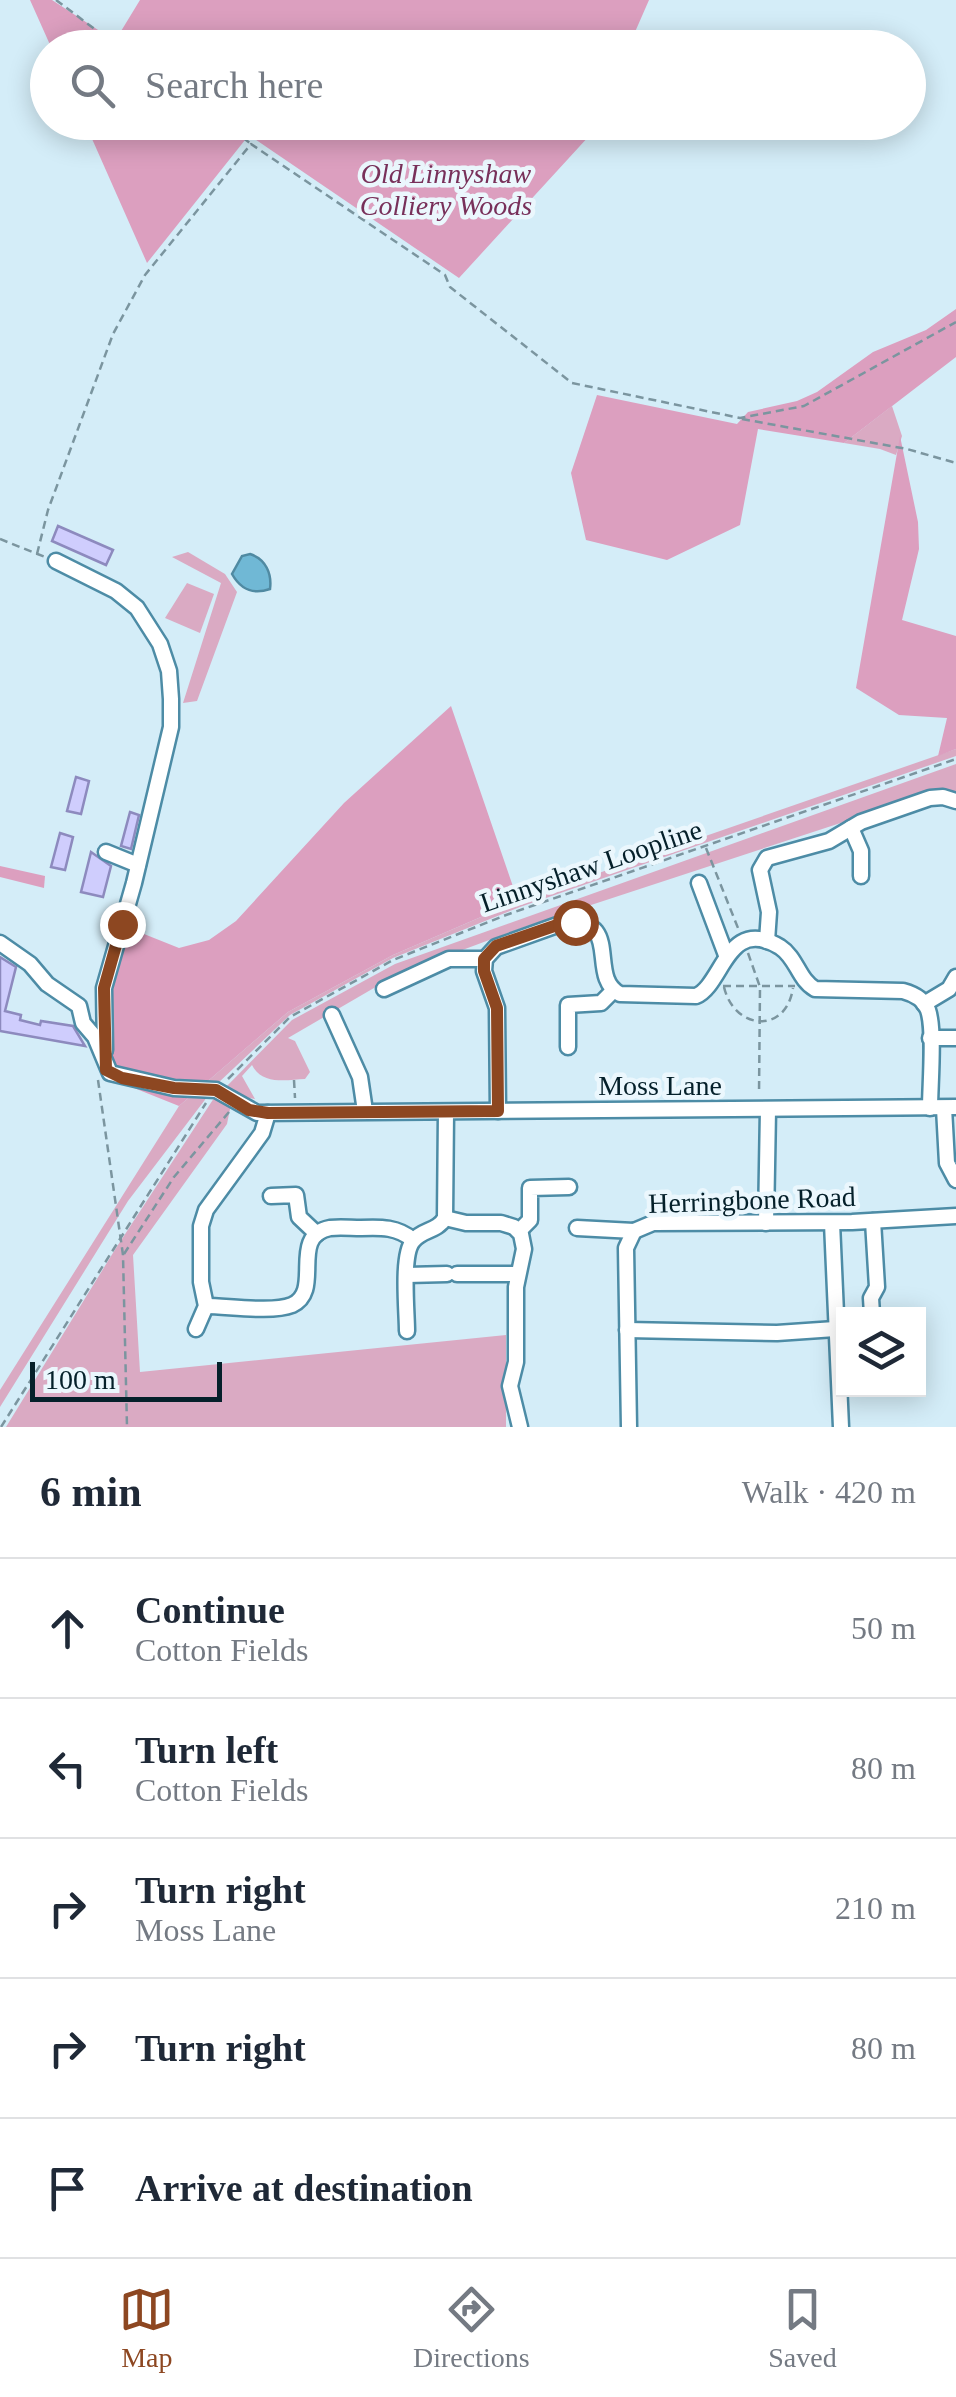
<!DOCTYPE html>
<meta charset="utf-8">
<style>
body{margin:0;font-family:"Times New Roman",serif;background:#f2f2f3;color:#1f2937}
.controls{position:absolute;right:30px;bottom:30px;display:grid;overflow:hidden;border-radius:0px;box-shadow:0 5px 25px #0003}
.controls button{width:90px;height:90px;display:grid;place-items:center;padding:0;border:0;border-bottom:2px solid #e0e1e3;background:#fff;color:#1f2937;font:50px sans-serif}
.scale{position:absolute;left:30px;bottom:25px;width:192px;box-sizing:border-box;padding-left:10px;border:5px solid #05202a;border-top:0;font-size:28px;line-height:35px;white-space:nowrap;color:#05202a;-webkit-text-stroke:8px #ebf7fd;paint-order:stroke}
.stop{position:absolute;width:30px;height:30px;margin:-22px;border:8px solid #8d4721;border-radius:50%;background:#fff}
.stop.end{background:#8d4721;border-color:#fff;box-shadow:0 2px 10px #0008}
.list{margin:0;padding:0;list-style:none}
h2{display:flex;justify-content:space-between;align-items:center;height:130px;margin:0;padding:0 40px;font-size:42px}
h2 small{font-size:32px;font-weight:400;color:#747a83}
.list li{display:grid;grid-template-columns:65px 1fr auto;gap:30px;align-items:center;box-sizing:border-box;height:140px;padding:0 40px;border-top:2px solid #e0e1e3}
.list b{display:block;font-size:38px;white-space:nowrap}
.list p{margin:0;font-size:32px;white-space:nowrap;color:#747a83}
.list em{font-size:32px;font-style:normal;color:#747a83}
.icon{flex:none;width:55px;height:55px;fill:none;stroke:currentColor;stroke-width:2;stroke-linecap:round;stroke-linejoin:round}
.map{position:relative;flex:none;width:956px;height:1427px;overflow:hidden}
.search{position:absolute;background:#fff;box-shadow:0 5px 25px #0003;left:30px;right:30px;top:30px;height:110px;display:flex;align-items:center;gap:25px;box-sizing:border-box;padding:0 35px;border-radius:55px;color:#747a83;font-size:38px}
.sheet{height:830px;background:#fff}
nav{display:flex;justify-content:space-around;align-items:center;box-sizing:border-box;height:140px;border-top:2px solid #e0e1e3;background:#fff;font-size:28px;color:#747a83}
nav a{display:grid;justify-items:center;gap:5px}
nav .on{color:#8d4721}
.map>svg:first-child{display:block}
</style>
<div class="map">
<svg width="956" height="1427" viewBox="0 0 956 1427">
<rect width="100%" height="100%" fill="#d4edf8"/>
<g fill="#daaac3">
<polygon points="892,406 902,436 896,455 880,449 844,443"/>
<polygon points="188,552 225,574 237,592 197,701 183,703 221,583 172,557"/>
<polygon points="187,583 214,594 200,633 165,618"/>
<polygon points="956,749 956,756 520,907 393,958 290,1015 217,1084 128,1201 0,1407 0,1390 179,1106 288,1012 393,955 518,901"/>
<path d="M956 764V793L929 794 527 926 398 974 288 1038 295 1041 310 1072 305 1079C286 1080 262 1085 252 1065L242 1076 255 1099 239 1096 226 1087 292 1020 395 964Z"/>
<polygon points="216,1095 231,1104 227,1124 133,1255 140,1372 506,1335 506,1427 6,1427 116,1248"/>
</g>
<g fill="#dc9fbf">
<polygon points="30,0 52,0 115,41 140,0 649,0 628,48 51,47"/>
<polygon points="85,123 595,123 590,135 459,278 249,135 147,263"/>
<polygon points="956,309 956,357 844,443 758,429 740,525 667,560 586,540 571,473 597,395 737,424 748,412 797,401 817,392 873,352 926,330"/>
<polygon points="900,436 918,522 919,549 902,620 956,636 956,749 938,756 947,718 899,715 856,688"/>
<polygon points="451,706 518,901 393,955 288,1012 179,1106 104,1076 100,987 109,943 119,945 124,926 179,948 209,940 236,921 344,803"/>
<polygon points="0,866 45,876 44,888 0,877"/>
</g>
<path fill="#70b8d5" stroke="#508aa2" stroke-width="2.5" d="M250 554C266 559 272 574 270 589 253 595 241 590 232 574L242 556Z"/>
<g fill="#cfcdfd" stroke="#8d8abe" stroke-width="2.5">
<polygon points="58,526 113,550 106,565 52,541"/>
<polygon points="76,777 89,781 81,814 67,811"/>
<polygon points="130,812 139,815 131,849 121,846"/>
<polygon points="60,833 73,837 65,870 51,867"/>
<polygon points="91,852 111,866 103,897 81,892"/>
<polygon points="0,957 16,967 5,1011 21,1015 20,1020 40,1025 41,1021 73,1026 85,1046 0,1031"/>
</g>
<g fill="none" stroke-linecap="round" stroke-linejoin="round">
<defs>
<g id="minor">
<polyline points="56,561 116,591 137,608 160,644 169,671 171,699 171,727 134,883 104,988 105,1050"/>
<polyline points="851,828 861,851 861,876"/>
<polyline points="106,852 138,865"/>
<polyline points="699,883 726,955"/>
<polyline points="767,941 769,912 760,870 767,858 829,841 861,822 930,798 943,797 956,801"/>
<polyline points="0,943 30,964 47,984 79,1006 83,1023 95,1037 110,1073 174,1088 216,1090 257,1113 956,1107"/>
<polyline points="384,989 449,959 485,959"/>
<polyline points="924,1004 949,989 956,977"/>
<polyline points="332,1015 360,1077 365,1111"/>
<polyline points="930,1038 956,1038"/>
<polyline points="568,1047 568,1005 601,1003 613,991"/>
<polyline points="944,1108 947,1163 956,1180"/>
<path d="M498 1111 497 1008 484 971 485 959 496 947 563 923C625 916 586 977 620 994L696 996C723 985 727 915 780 947 797 958 798 979 815 989L903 991C914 994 924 999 928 1010 935 1030 930 1085 930 1108"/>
<polyline points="271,1196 296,1195 299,1217 317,1234"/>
<polyline points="445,1218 466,1223 501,1223 514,1227 521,1234 524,1249 516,1287 516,1362 510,1386 520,1427"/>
<polyline points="766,1223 768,1110"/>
<polyline points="832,1223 841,1427"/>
<polyline points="577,1228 634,1231"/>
<polyline points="519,1231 530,1220 530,1188 569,1187"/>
<polyline points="634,1231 653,1223 852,1222 956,1216"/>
<polyline points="457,1274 517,1274"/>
<polyline points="407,1275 447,1274"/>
<path d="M206 1306C228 1306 272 1313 292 1305 324 1291 288 1236 330 1228 340 1227 351 1228 361 1228 381 1227 398 1227 413 1240"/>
<polyline points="872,1314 871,1298 877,1287 873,1221"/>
<polyline points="196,1329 206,1306 201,1282 201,1226 206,1210 262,1133 268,1113"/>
<polyline points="627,1330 777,1333 835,1329"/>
<path d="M407 1331C407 1311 401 1255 413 1241 422 1229 437 1232 445 1218L446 1112"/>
<polyline points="629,1427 626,1248 634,1231"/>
</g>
</defs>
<use href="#minor" stroke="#4d8ca6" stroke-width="19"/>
<g stroke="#7b959f" stroke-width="2.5" stroke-dasharray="8 5" stroke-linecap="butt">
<polyline points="56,0 120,48"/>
<polyline points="222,122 250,143"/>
<polyline points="742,419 907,449 956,463"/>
<polyline points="0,539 45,557"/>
<polyline points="37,554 48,510 113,334 145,275 251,144 445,275 450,287 572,383 740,418 804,406 956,322"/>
<polyline points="706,848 738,928"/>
<polyline points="748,953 760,987 759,1094"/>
<polyline points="723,986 795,986"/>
<path d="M724 987C734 1030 786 1035 793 988"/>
<polyline points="228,1079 290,1017 393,960 506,915 956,759"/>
<polyline points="98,1080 123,1255 127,1427"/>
<polyline points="294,1080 295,1098"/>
<polyline points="124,1254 174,1177 229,1112"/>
<polyline points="1,1427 206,1103"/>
</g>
<use href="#minor" stroke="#fff" stroke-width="14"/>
</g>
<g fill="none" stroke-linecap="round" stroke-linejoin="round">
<polyline stroke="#8d4721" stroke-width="12" points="122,924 104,988 106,1070 122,1078 174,1088 216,1090 249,1110 268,1113 498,1111 497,1008 484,971 484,959 496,946 563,923 575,922"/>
</g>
<g text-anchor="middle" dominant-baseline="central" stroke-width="9" stroke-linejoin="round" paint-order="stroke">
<g font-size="28" font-style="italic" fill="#78305a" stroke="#ebf7fd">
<text x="446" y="173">Old Linnyshaw<tspan x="446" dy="32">Colliery Woods</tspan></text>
</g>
<g font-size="28" fill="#05202a" stroke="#ebf7fd">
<text transform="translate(591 866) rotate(-19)">Linnyshaw Loopline</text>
<text x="660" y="1085">Moss Lane</text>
<text transform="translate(752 1200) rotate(-2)">Herringbone Road</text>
</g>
</g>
</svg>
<div class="controls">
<button><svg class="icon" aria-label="layers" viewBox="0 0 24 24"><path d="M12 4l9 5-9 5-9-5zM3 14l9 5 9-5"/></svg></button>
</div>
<div class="scale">100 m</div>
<div class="stop" style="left:575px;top:922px"></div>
<div class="stop end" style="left:122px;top:924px"></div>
<div class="search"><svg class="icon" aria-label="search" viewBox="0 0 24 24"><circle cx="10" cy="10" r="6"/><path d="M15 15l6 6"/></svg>Search here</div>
</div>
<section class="sheet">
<h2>6 min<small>Walk · 420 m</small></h2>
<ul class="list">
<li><svg class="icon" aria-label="ahead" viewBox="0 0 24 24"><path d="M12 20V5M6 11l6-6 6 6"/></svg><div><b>Continue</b><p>Cotton Fields</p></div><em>50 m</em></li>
<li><svg class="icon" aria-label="left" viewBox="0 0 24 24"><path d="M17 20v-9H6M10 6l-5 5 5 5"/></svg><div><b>Turn left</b><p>Cotton Fields</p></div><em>80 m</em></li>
<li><svg class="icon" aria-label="right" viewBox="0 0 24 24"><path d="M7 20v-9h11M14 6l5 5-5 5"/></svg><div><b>Turn right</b><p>Moss Lane</p></div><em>210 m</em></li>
<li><svg class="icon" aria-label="right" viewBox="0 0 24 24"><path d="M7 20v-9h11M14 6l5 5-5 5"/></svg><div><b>Turn right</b></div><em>80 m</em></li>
<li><svg class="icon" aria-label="arrive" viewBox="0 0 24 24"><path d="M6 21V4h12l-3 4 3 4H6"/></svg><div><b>Arrive at destination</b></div></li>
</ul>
</section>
<nav>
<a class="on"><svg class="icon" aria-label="map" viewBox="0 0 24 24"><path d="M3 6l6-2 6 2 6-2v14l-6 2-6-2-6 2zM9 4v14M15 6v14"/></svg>Map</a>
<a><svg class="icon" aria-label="directions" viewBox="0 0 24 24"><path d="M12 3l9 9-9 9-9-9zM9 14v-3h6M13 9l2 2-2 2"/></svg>Directions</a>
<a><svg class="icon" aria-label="saved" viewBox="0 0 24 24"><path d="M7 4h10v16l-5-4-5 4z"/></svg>Saved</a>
</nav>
